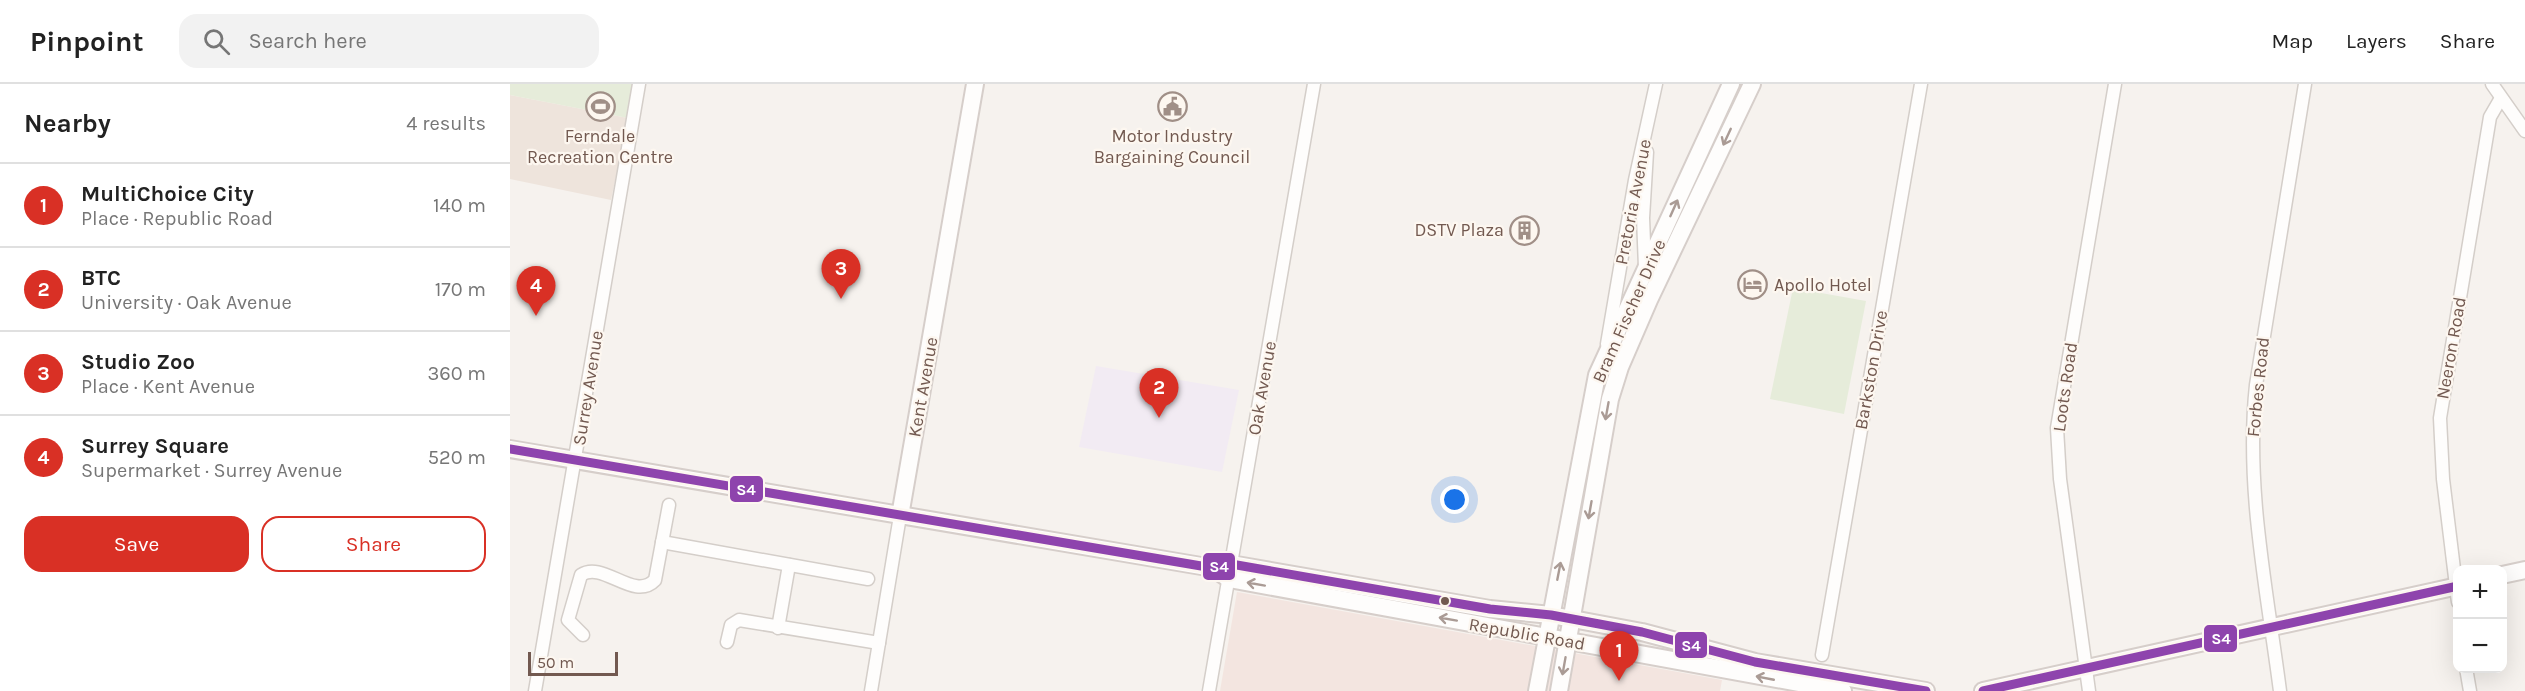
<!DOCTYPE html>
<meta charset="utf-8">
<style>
body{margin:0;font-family:Karla,sans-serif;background:#f2f2f2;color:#222}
.controls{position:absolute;right:18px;bottom:18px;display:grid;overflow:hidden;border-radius:12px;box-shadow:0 6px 24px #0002}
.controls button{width:54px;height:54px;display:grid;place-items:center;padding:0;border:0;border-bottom:2px solid #e0e0e0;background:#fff;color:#222;font:30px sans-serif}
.scale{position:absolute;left:18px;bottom:15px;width:90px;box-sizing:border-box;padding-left:6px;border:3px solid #725950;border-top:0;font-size:16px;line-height:21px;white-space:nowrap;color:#725950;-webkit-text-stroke:4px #fdf7f0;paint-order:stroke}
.you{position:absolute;left:945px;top:416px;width:21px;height:21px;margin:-15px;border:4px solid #fff;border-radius:50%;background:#1a73e8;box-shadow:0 0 0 9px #1a73e833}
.badge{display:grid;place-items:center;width:39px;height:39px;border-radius:50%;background:#d93025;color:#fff;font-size:20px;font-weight:700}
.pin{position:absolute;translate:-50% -50px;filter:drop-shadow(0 2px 3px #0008)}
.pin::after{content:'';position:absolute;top:32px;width:21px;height:18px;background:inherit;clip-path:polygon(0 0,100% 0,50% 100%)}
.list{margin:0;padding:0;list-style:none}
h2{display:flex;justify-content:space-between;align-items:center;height:78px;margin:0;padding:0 24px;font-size:26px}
h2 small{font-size:20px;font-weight:400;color:#767676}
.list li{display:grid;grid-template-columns:39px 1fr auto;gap:18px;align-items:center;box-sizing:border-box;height:84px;padding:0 24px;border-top:2px solid #e0e0e0}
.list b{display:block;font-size:22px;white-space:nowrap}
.list p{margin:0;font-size:20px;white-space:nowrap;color:#767676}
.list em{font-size:20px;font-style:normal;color:#767676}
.actions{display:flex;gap:12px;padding:18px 24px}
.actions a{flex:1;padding:14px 0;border:2px solid #d93025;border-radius:18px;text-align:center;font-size:21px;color:#d93025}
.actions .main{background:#d93025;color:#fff}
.icon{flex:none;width:33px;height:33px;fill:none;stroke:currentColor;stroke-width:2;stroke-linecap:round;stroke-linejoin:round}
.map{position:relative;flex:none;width:2015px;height:607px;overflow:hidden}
header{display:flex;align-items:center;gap:36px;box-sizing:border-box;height:84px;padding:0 30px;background:#fff;border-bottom:2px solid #e0e0e0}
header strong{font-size:28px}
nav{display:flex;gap:33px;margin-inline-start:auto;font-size:21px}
.search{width:420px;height:54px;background:#f2f2f2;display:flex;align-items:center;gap:15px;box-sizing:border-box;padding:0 21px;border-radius:18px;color:#767676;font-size:22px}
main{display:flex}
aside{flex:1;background:#fff}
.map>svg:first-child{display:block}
</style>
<header>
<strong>Pinpoint</strong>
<div class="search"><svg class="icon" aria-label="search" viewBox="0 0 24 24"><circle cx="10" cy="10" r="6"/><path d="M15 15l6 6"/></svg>Search here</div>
<nav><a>Map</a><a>Layers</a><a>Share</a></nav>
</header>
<main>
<aside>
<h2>Nearby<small>4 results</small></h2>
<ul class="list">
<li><span class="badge">1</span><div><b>MultiChoice City</b><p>Place · Republic Road</p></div><em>140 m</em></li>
<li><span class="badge">2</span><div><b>BTC</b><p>University · Oak Avenue</p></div><em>170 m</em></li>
<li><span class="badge">3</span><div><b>Studio Zoo</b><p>Place · Kent Avenue</p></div><em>360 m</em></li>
<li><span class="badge">4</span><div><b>Surrey Square</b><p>Supermarket · Surrey Avenue</p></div><em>520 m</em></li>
</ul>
<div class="actions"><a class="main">Save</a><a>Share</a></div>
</aside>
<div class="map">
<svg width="2015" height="607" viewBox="0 0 2015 607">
<rect width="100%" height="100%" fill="#f6f2ee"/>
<polygon fill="#eee4dc" points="0,11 118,34 101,116 0,95"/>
<polygon fill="#f3e5e0" points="727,508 1212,596 1210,607 710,607"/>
<polygon fill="#f2ebf3" points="586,282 729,306 712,388 569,363"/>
<g fill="#e6ecda">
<polygon points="0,0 124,0 118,34 0,11"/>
<polygon points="1283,204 1356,217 1334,330 1260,315"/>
</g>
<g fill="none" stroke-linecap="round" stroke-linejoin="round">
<defs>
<g id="street">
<polyline points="1982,0 2015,47"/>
<polyline points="1135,183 1133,134 1137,68"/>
<polyline points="1097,260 1125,96 1146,0"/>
<polyline points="152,458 358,495"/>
<polyline points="1948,518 1933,395 1930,334 1980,33 1991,14"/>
<polyline points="268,544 279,481"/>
<path d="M73 551 58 536 71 491C93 476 124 518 145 496L159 421"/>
<polyline points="217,558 221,541 229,536 369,559"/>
<polyline points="1312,571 1411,0"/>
<polyline points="1956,584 1960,607"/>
<polyline points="25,607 129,0"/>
<polyline points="361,607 390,432"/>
<polyline points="699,607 804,0"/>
<polyline points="1579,607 1550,395 1547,344 1605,0"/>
<path d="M1770 607C1757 506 1735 403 1746 301L1795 0"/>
</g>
<g id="secondary">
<polyline points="0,365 703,484 721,480 980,525 1041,531 1132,548 1245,578 1416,607"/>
<polyline points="390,432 465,0"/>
<polyline points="703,484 719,495 1333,607"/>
<polyline points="1992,491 2015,486"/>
<polyline points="1027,607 1087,291 1221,0"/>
<polyline points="1049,607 1100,315 1110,283 1139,216 1242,0"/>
<polyline points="1473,607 1948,502"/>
</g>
</defs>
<use href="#street" stroke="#d4cec9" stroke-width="15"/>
<use href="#secondary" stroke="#d6ceca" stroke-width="20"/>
<use href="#street" stroke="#fefdfc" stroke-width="12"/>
<use href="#secondary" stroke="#fefdfc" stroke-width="16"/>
<defs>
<g id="bus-1">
<polyline points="0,365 703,484 721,480 980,525 1041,531 1132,548 1245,578 1416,607"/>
<polyline points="1473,607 1948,502"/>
</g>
</defs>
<use href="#bus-1" stroke="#fdf7f0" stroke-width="14"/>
<use href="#bus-1" stroke="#8e44ad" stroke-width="9"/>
</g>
<defs><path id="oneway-shaft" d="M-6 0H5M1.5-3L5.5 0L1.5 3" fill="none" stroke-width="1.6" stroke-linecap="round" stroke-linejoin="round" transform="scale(1.5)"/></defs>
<g stroke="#aa9b95">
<use href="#oneway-shaft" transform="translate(1217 53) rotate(115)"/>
<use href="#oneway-shaft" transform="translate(1164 124) rotate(-66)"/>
<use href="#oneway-shaft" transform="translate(1097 327) rotate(100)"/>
<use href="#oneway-shaft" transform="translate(1080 426) rotate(100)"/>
<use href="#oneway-shaft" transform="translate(1049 487) rotate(-79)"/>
<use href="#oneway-shaft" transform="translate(746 500) rotate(-170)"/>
<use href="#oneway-shaft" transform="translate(938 535) rotate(-170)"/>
<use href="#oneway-shaft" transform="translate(1054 582) rotate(100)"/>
<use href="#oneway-shaft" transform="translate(1255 594) rotate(-169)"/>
</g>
<defs>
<symbol id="stadium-ring" viewBox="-11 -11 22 22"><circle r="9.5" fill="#fdf7f0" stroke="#a08f87" stroke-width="1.5"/><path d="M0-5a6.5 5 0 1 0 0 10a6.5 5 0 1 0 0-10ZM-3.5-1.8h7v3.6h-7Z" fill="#a08f87"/></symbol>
<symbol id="civic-ring" viewBox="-11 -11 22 22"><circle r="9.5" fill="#fdf7f0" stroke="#a08f87" stroke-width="1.5"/><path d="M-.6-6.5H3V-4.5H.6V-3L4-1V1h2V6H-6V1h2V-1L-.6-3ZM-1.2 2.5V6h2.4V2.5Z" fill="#a08f87"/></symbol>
<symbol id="building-ring" viewBox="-11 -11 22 22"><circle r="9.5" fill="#fdf7f0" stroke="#a08f87" stroke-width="1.5"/><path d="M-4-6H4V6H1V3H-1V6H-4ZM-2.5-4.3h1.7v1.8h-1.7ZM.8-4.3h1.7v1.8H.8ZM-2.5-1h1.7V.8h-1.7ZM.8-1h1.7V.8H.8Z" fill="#a08f87"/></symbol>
<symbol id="hotel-ring" viewBox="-11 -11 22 22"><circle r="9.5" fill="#fdf7f0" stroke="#a08f87" stroke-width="1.5"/><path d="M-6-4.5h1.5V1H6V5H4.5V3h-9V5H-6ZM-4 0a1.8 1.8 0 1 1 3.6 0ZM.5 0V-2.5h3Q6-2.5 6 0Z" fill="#a08f87"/></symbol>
</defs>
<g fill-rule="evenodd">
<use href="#stadium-ring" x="74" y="6" width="33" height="33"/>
<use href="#civic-ring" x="646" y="6" width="33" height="33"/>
<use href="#building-ring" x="998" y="130" width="33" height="33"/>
<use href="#hotel-ring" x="1226" y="184" width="33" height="33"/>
</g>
<circle fill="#725950" stroke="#fdf7f0" stroke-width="2" cx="935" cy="517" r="5"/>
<g text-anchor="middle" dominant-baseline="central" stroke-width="4.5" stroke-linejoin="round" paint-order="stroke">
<g font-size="18" fill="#725950" stroke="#fdf7f0">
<text x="90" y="52">Ferndale<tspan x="90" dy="21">Recreation Centre</tspan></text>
<text x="662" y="52">Motor Industry<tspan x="662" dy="21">Bargaining Council</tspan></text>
<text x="994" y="146" text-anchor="end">DSTV Plaza</text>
<text x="1264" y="201" text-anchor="start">Apollo Hotel</text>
</g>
<g font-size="18" fill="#725950" stroke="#fdf7f0">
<text transform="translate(1123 118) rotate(-79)">Pretoria Avenue</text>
<text transform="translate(1119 227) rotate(-66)">Bram Fischer Drive</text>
<text transform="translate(1941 264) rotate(-80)">Neeron Road</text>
<text transform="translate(1361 286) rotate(-80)">Barkston Drive</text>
<text transform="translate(413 303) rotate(-80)">Kent Avenue</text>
<text transform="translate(1555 303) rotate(-82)">Loots Road</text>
<text transform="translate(1748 303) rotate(-84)">Forbes Road</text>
<text transform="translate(78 304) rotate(-81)">Surrey Avenue</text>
<text transform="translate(752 304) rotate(-80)">Oak Avenue</text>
<text transform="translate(1017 550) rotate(10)">Republic Road</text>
</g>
</g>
<g stroke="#fdf7f0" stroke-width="2">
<rect x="219" y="391" width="35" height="28" rx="6" fill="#8e44ad"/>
<rect x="692" y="468" width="34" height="29" rx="6" fill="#8e44ad"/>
<rect x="1693" y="540" width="35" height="29" rx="6" fill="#8e44ad"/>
<rect x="1164" y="547" width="34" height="28" rx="6" fill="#8e44ad"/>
</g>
<g font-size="16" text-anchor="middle" font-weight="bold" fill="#fff">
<text x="236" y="411">S4</text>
<text x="709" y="488">S4</text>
<text x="1711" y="560">S4</text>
<text x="1181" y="567">S4</text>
</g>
</svg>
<div class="controls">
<button>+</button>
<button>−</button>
</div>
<div class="scale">50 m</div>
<div class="you"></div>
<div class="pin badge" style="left:1109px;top:597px">1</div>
<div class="pin badge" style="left:649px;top:334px">2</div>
<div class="pin badge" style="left:331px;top:215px">3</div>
<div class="pin badge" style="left:26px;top:232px">4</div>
</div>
</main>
